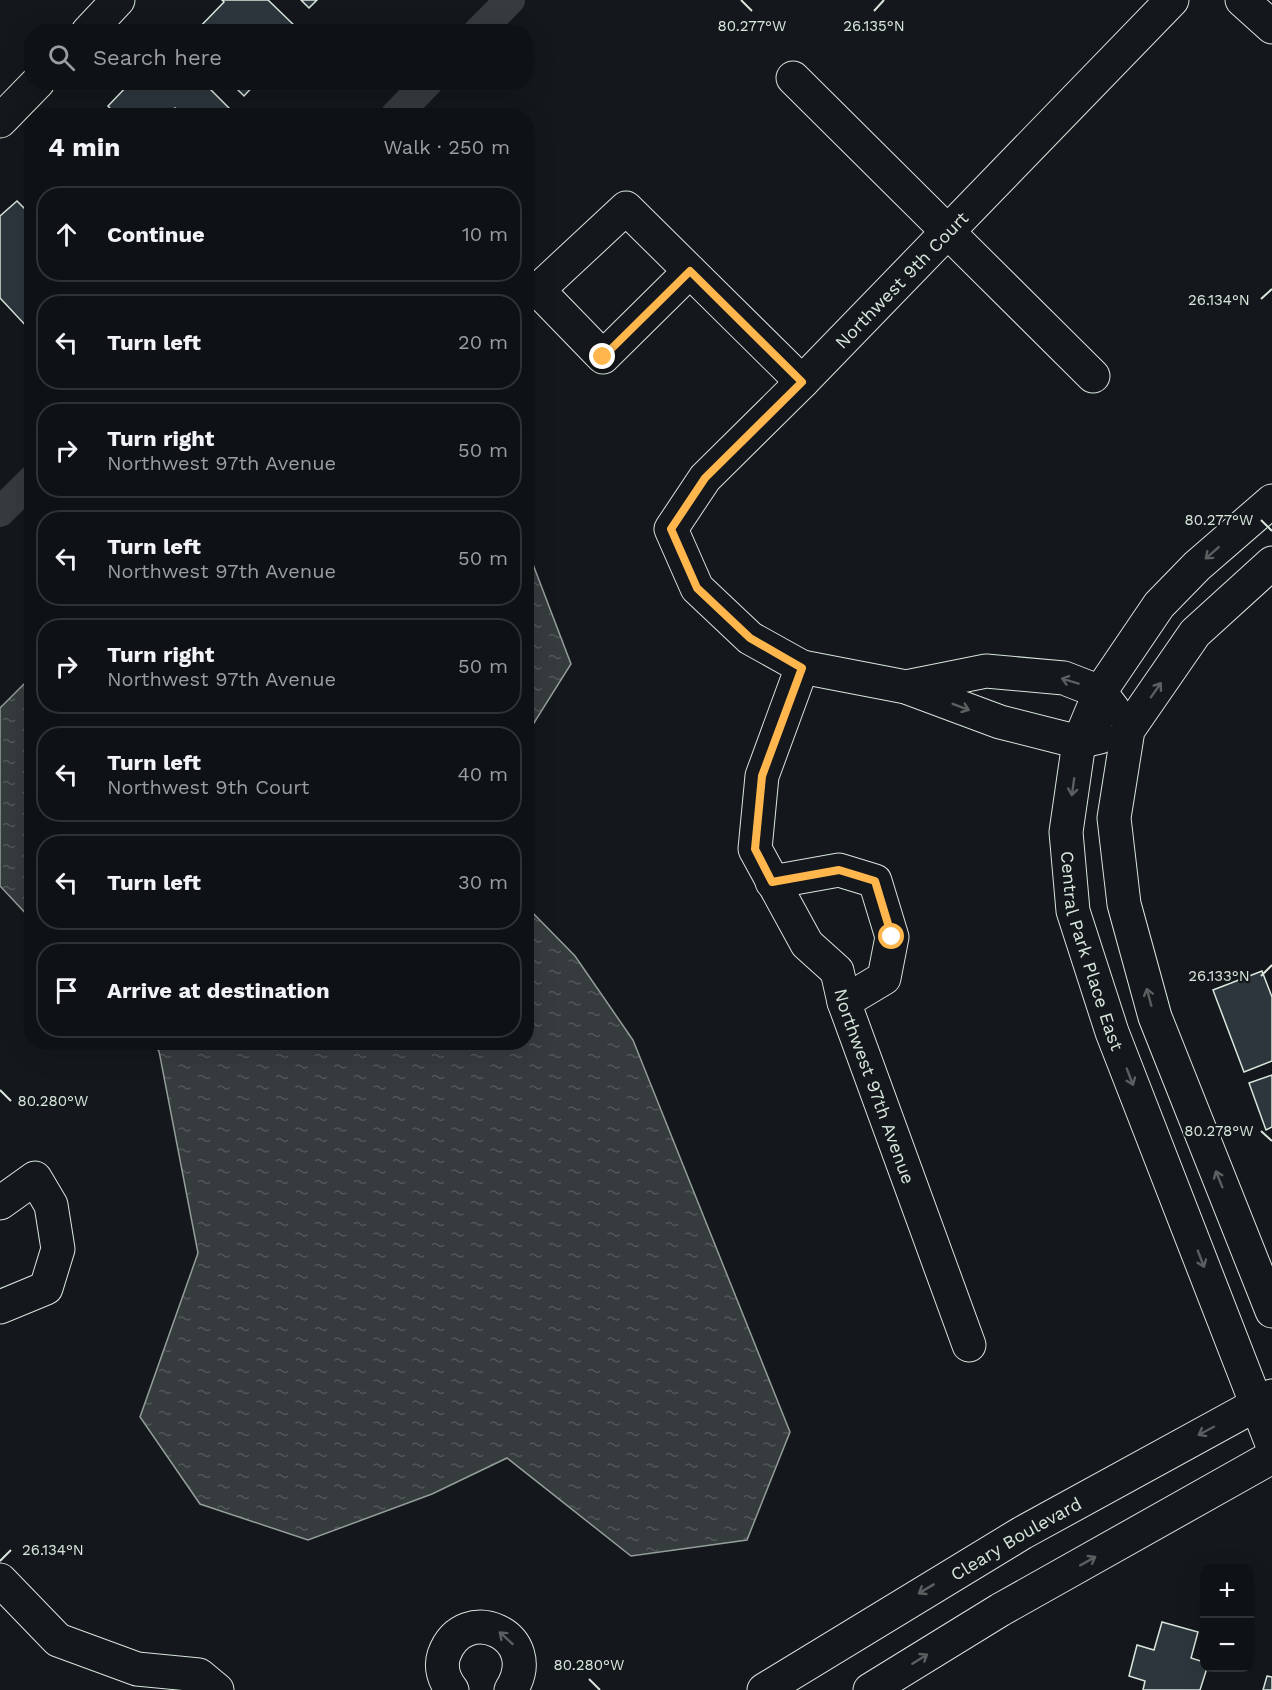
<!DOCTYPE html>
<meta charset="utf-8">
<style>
body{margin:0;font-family:"Work Sans",sans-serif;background:#1d2022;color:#f1f3f6}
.controls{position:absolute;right:18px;bottom:18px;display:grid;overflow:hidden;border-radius:12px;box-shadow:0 6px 24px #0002}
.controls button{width:54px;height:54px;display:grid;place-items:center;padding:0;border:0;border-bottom:2px solid #2f3234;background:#0f1215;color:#f1f3f6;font:30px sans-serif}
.stop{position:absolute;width:18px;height:18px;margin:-14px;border:4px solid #ffb74d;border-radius:50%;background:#fff}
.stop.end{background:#ffb74d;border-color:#fff;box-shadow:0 2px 6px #0008}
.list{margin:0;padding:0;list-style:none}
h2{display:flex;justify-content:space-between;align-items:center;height:78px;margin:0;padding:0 24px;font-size:26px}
h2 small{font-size:20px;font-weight:400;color:#9b9ea0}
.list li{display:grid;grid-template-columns:39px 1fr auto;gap:18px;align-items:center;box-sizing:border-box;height:96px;margin:0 12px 12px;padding:0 12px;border:2px solid #2f3234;border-radius:24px}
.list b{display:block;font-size:22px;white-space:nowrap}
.list p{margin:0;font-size:20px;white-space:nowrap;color:#9b9ea0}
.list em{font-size:20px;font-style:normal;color:#9b9ea0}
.icon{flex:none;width:33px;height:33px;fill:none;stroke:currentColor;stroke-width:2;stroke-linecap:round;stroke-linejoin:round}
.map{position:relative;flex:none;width:1272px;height:1690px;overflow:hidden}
.search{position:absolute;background:#0f1215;box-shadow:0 6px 24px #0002;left:24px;top:24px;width:510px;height:66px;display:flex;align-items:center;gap:15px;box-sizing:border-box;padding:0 21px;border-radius:24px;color:#9b9ea0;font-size:22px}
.panel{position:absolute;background:#0f1215;box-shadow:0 6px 24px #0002;left:24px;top:108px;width:510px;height:942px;border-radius:24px}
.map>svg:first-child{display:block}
</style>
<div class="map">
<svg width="1272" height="1690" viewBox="0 0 1272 1690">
<defs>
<pattern id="water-ripples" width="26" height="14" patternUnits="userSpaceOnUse" patternTransform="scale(1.5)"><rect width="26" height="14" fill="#363b3e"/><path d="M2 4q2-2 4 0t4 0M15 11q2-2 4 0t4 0" fill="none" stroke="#525759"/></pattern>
</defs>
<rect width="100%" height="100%" fill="#14181c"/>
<g fill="url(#water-ripples)" stroke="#939e99" stroke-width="1.5">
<polygon points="526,546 571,664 527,734 526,734"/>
<polygon points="31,677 31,919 0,886 0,708"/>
<polygon points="527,907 575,956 633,1040 790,1432 747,1540 631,1556 507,1458 432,1494 308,1540 200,1504 140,1417 198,1253 159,1051 151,1043 526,1042"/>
</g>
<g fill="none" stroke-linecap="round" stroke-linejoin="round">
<g stroke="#363b3e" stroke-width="30">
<polyline points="478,32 510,0"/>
<polyline points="395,116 428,82"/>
<polyline points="0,512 32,480"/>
</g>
</g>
<g fill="#2c363c" stroke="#d8e6dc" stroke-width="1.5">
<polygon points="222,0 268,0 297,28 294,32 195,32 224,2"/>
<polygon points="301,0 317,0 309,8"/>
<polygon points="131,82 203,82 235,114 182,116 175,108 168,116 117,116 108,106"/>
<polygon points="230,82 257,82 244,96"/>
<polygon points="17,201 32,216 32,326 29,329 0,298 0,216"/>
<polygon points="1262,971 1272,997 1272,1061 1244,1072 1213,990"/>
<polygon points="1272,1075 1272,1127 1266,1130 1249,1083"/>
<polygon points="1162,1622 1198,1632 1191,1658 1204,1662 1207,1668 1200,1690 1143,1690 1145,1681 1129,1676 1137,1645 1154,1650"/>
<polygon points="1267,1676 1272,1677 1272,1690 1263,1690"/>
</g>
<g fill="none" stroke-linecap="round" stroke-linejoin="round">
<defs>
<g id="minor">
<polyline points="1242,0 1272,27"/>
<polyline points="88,32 118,0"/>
<polyline points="793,78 1093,376"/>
<polyline points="0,121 38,82"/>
<path id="s1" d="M690 271 603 357 538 290 626 208 802 382 1172 0"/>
<path id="s2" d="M802 382 705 478 671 529 697 588 750 638 802 667 762 776 755 849 807 944 837 971 844 1002 969 1345"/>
<path id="s3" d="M1272 501 1197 566 1159 605 1100 692 1079 742 1066 832 1073 911 1112 1032 1272 1444"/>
<polyline points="1272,563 1195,633 1128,730 1114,818 1124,904 1155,1017 1272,1311"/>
<polyline points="802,667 906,687 1000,722 1079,742 1100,737"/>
<polyline points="906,687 986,671 1064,678 1100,692 1113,709"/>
<polyline points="772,882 839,870 875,881 892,937 884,978 844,1002"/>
<polyline points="0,1203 35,1178 51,1205 58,1249 46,1288 0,1307"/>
<polyline points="0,1580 58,1640 137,1669 199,1675 217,1690"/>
<path d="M452 1690C444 1680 440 1667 444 1655 464 1599 545 1636 511 1690"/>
<path id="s4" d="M764 1690 1022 1533 1272 1396"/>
<polyline points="870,1690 1000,1610 1272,1457"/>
</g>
</defs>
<use href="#minor" stroke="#d8e6dc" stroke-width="35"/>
<use href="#minor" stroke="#14181c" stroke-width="33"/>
</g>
<defs><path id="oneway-shaft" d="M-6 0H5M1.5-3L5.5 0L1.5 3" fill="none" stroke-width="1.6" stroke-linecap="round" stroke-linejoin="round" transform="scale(1.5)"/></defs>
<g stroke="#59605f">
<use href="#oneway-shaft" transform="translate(1212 553) rotate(139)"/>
<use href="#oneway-shaft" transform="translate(1070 681) rotate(-163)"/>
<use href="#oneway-shaft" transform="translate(1156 690) rotate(-55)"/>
<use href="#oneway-shaft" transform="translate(961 707) rotate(21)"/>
<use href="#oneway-shaft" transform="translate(1073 787) rotate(98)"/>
<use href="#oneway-shaft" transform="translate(1149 997) rotate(-105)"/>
<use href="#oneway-shaft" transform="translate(1130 1077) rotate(69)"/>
<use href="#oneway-shaft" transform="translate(1219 1179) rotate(-112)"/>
<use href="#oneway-shaft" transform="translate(1201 1259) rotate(69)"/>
<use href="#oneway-shaft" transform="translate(1206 1431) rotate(152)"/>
<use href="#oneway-shaft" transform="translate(1088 1561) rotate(-29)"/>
<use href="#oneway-shaft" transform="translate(926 1589) rotate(149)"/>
<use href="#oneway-shaft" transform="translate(506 1638) rotate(-138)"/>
<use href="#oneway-shaft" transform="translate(920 1659) rotate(-32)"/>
</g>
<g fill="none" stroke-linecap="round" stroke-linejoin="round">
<polyline stroke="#ffb74d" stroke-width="8" points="603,357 690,271 802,382 705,478 671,529 697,588 750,638 802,668 762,776 755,849 772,882 839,870 875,881 892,937"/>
</g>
<path fill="none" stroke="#d8e6dc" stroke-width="2" d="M741 0 752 11M874 11 884 0M1261 299 1272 289M1261 520 1272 531M1261 976 1272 965M0 1090 11 1101M1261 1131 1272 1141M0 1561 11 1550M589 1679 600 1690"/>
<g text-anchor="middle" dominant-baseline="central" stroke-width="4.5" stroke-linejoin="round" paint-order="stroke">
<g font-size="18" fill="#d8e6dc" stroke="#14181c">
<text stroke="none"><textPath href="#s1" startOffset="726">Northwest 9th Court</textPath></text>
<text stroke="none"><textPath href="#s3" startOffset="526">Central Park Place East</textPath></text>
<text stroke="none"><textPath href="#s2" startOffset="854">Northwest 97th Avenue</textPath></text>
<text stroke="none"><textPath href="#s4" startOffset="294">Cleary Boulevard</textPath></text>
</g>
</g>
<g font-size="15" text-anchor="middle" fill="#d8e6dc" stroke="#14181c" stroke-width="4.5" stroke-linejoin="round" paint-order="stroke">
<text x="752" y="31">80.277°W</text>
<text x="874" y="31">26.135°N</text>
<text x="1219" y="305">26.134°N</text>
<text x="1219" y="525">80.277°W</text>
<text x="1219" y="981">26.133°N</text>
<text x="53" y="1106">80.280°W</text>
<text x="1219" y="1136">80.278°W</text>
<text x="53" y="1555">26.134°N</text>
<text x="589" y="1670">80.280°W</text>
</g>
</svg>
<div class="controls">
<button>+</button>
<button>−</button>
</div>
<div class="stop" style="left:892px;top:937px"></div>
<div class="stop end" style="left:603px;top:357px"></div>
<div class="search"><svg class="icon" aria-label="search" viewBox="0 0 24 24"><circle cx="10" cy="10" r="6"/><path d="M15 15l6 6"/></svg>Search here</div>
<section class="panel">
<h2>4 min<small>Walk · 250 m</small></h2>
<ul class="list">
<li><svg class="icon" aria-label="ahead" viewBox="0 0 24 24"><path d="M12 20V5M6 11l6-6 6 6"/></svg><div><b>Continue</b></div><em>10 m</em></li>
<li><svg class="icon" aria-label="left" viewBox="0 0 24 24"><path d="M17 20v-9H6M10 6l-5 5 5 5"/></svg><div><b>Turn left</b></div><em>20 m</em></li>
<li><svg class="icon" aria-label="right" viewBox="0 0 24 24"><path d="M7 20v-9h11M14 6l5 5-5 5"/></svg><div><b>Turn right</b><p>Northwest 97th Avenue</p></div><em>50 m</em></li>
<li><svg class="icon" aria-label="left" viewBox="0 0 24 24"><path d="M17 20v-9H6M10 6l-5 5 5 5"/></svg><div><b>Turn left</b><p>Northwest 97th Avenue</p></div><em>50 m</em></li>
<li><svg class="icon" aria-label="right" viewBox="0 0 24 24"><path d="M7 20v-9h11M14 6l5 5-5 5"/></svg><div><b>Turn right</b><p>Northwest 97th Avenue</p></div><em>50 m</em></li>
<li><svg class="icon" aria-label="left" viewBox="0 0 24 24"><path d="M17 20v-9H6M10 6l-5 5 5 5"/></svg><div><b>Turn left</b><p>Northwest 9th Court</p></div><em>40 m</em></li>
<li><svg class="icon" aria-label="left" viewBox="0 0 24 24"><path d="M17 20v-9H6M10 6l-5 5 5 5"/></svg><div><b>Turn left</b></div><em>30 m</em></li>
<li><svg class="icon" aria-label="arrive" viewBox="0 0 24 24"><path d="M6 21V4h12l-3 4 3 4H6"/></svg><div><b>Arrive at destination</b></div></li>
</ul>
</section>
</div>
